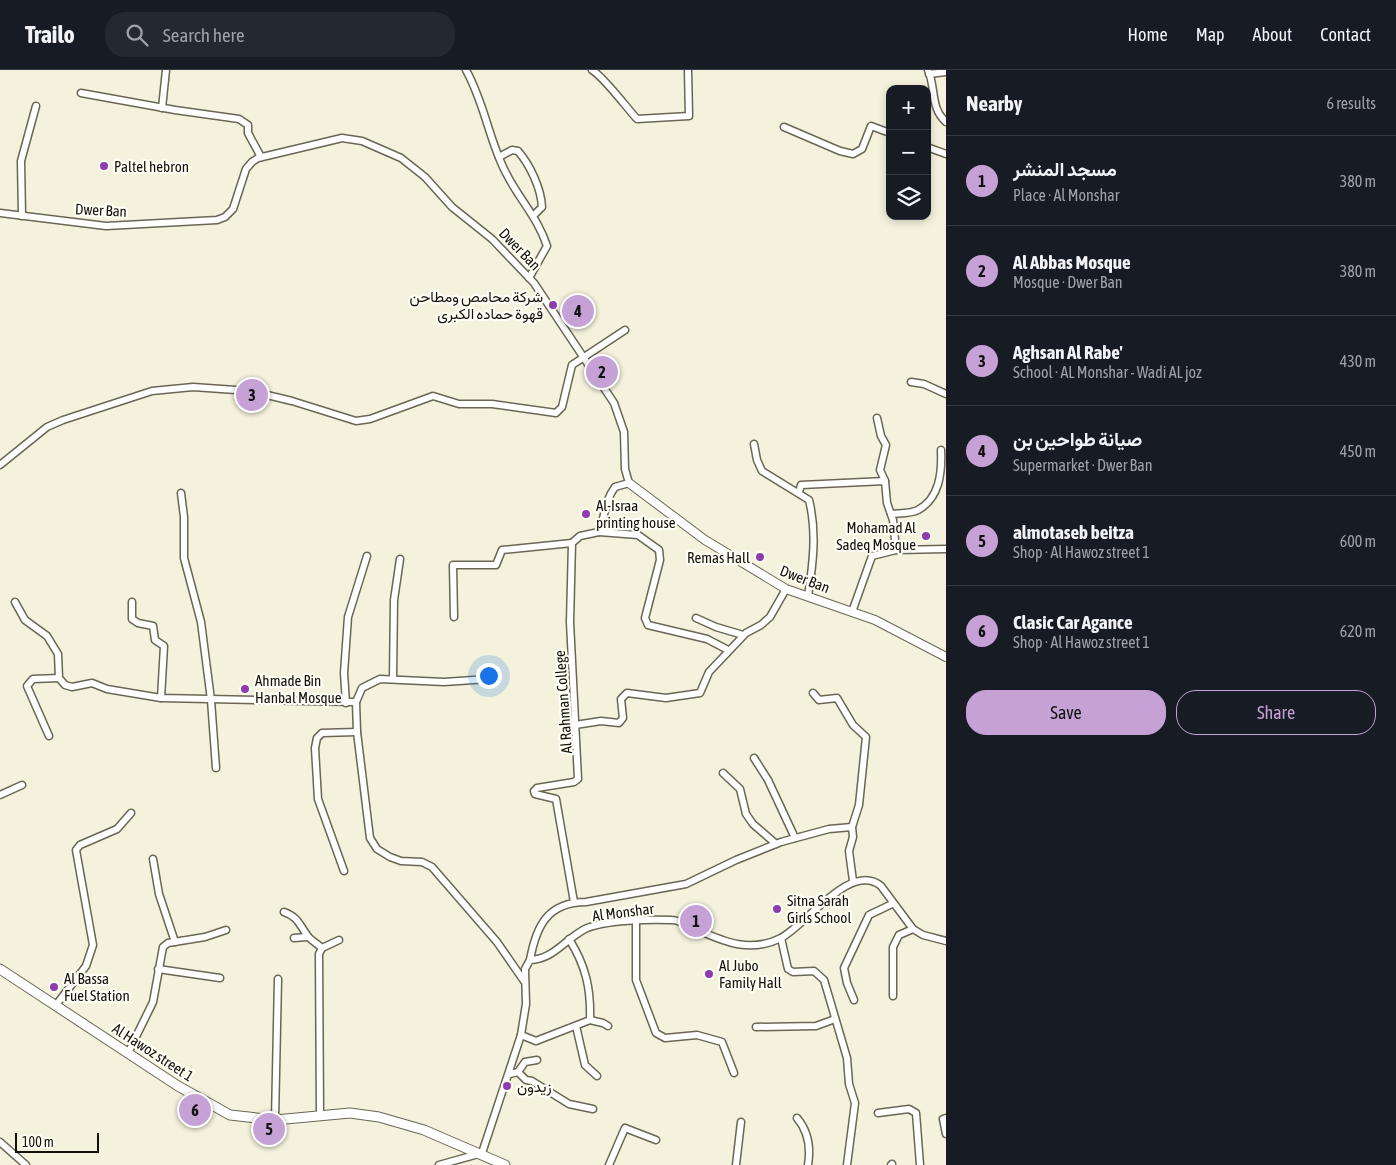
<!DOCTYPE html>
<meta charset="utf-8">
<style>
body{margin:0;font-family:"Asap Condensed",Vazirmatn,sans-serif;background:#242831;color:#f1f3f6}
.controls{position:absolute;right:15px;top:15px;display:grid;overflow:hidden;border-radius:10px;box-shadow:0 2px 8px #0003}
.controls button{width:45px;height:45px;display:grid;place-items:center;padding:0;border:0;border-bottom:1px solid #363941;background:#171b24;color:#f1f3f6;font:25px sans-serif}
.scale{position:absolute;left:15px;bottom:12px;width:84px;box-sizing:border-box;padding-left:5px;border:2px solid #12110a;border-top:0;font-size:14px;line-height:18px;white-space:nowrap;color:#12110a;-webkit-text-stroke:4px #fffef5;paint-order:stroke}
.you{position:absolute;left:488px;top:605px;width:18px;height:18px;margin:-12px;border:4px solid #fff;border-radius:50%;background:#1a73e8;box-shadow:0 0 0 8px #1a73e833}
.badge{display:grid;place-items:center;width:32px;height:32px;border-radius:50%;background:#c5a1d5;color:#111;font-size:16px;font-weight:700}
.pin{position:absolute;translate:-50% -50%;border:2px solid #fff;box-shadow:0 1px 5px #0006}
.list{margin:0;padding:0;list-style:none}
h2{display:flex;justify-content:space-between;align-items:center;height:65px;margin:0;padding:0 20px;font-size:21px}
h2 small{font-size:16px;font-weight:400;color:#9ea1a6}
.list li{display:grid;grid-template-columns:32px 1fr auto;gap:15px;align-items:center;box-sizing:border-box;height:90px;padding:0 20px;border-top:1px solid #363941}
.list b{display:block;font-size:19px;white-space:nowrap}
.list p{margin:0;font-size:16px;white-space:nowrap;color:#9ea1a6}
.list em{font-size:16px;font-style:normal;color:#9ea1a6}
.actions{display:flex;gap:10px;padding:15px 20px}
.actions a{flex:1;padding:11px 0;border:1px solid #c5a1d5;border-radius:20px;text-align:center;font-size:18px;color:#c5a1d5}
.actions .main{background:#c5a1d5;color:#111}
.icon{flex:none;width:28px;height:28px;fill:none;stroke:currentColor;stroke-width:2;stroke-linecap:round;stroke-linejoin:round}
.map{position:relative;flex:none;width:946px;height:1095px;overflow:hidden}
header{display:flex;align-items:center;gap:30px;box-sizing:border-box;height:70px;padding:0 25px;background:#171b24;border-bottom:1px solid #363941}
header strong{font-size:24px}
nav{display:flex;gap:28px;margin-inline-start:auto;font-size:18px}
.search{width:350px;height:45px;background:#242831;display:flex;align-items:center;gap:12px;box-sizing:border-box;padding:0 18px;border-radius:20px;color:#9ea1a6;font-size:19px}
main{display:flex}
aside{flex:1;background:#171b24}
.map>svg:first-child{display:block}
</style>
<header>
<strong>Trailo</strong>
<div class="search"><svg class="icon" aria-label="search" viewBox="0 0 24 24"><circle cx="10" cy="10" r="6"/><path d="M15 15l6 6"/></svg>Search here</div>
<nav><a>Home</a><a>Map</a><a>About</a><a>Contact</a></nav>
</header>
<main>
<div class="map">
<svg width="946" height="1095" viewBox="0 0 946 1095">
<rect width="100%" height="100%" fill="#f4f1dc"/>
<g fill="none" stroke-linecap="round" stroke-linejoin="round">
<defs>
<g id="minor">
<path d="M466 0C485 34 489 71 506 103 519 129 538 148 547 176L529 208"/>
<path d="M592 0C604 7 626 37 637 49L689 46 688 0"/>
<path d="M928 0C936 18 930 38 946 52"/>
<polyline points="929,4 946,2"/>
<polyline points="81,23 175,40 239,49 248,55 248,63 261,87"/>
<polyline points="162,38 166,0"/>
<polyline points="784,57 840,81 853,84 862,79 871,56 890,63"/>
<polyline points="927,77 946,84"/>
<path d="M499 87 512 80 518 81C530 95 541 118 542 137L534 145"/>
<path d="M0 143 106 156 217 150 225 147 233 139 246 99 252 92 258 88 342 68 362 71 401 88 425 107 452 137 492 169 534 213 614 333 624 362 625 399 629 413 615 417C605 430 605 446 599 462L580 466 572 473 570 552 578 709 574 712 537 718 534 721 535 724 556 729 574 832"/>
<polyline points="22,146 21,91 36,36"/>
<polyline points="911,312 924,314 946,324"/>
<polyline points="877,348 881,366 886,375 880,400 885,411"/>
<path d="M754 374 757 390 762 401 809 430C817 462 813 494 808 526"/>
<polyline points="0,395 47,357 63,350 152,321 193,317 250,321 292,331 356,351 370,349 433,326 459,334 492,334 556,343 562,337 572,295 625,260"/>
<polyline points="799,422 801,415 885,411 887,433 893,450 896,480"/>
<polyline points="181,423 184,447 184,488 201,552 211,630 216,698"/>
<path d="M891 444C899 443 910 444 918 440 940 428 942 402 941 380"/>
<polyline points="599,462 638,465 659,480 660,490 645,548 648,555 707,569 728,580"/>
<polyline points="15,532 25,550 47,566 58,584 59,608 65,615 72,617 92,613 107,619 161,628 356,632"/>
<polyline points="132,532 132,549 138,553 153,556 155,570 164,576 161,628"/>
<polyline points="852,542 872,486 896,480 946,479"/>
<polyline points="454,547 453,495 496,495 502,480 572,473"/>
<polyline points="696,548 716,557 743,565"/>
<polyline points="393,609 394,530 400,489"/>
<polyline points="488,609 444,612 380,609 362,618 356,632 357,662 370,768 377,779 390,787 401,791 422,792 432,797 497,872 524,911"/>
<polyline points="813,623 819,630 837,628 853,655 866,667 859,735 852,757 853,767 849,781 853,811"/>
<polyline points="346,633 344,603 348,547 367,486"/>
<polyline points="575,655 601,651 619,653 623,648 621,629 627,623 666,628 700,623 709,602 746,563 761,555 770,547 786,519"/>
<polyline points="49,666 27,616 33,609 59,608"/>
<polyline points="754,688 768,710 795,768"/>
<polyline points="723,703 740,719 746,744 753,754 776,774"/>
<polyline points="0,725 22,715"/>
<polyline points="153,789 159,824 175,872"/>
<polyline points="344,801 318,729 315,678 317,668 322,663 357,662"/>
<path d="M284 842C298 847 299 854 307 865 310 870 318 874 322 878L319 884 320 1045"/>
<polyline points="636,850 636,910 656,963 665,968 697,965 722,972 734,1003"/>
<polyline points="294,868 307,867"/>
<polyline points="781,868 788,899 793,902 814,901 824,910 847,988 849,1014 855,1033 847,1095"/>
<polyline points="322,878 339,870"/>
<path d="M530 890C536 857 547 832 586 832L686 814 736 790 781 772 829 759 852 757"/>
<polyline points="158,899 220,908"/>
<polyline points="893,926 893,877 899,865 913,859"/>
<polyline points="854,930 847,913 844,898 869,845 892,834"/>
<polyline points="56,935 86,896 93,875 76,780 80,775 117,759 131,743"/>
<polyline points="590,950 603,953 608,956"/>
<polyline points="576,956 585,995 597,1006"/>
<polyline points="756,957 816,956 835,949"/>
<path d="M521 965 536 971 590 950C591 919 586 896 569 869"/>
<polyline points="128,983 153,932 163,877 168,873 205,867 226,860"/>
<polyline points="518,1002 525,992 537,990"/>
<polyline points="510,1004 518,1002 526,1010 532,1011 569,1034 593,1039"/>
<polyline points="878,1043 909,1039 916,1043 920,1095"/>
<path d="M797 1048C808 1061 811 1077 808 1095"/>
<polyline points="946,1048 943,1049 946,1064"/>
<polyline points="275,1050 278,909"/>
<polyline points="0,1072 26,1095"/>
<path d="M439 1095 482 1083 521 965 526 934 525 899 530 890C554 889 564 870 585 859 604 850 651 849 672 850 679 850 687 855 693 858 723 871 749 884 781 868 807 854 851 791 881 816L913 859 923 865 946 871"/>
<polyline points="609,1095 625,1058 656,1070"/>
<polyline points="736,1095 741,1052"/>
<polyline points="891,1095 892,1094"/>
</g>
<polyline id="tertiary" points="629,413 705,470 786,519 875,550 946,587"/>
<polyline id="secondary" points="0,899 178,1016 230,1045 275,1050 350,1043 379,1047 424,1060 505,1095"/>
</defs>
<use href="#minor" stroke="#696654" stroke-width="9"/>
<use href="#tertiary" stroke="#696654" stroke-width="10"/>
<use href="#secondary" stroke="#696654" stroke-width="11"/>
<use href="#minor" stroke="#fff" stroke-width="6"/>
<use href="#tertiary" stroke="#fff" stroke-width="8"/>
<use href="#secondary" stroke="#fff" stroke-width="9"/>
</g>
<g fill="#8f3dad" stroke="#fffef5" stroke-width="2">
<circle cx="104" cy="96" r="5"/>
<circle cx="553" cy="235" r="5"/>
<circle cx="586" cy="444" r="5"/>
<circle cx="926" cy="466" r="5"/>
<circle cx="760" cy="487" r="5"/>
<circle cx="245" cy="619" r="5"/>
<circle cx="777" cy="839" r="5"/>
<circle cx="709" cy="904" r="5"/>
<circle cx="54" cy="917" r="5"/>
<circle cx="507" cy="1016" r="5"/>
</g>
<g text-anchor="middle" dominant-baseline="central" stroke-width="4.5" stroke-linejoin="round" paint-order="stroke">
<g font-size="15" fill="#12110a" stroke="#fffef5" text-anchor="start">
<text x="114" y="96">Paltel hebron</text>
<text x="543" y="226" text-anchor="end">شركة محامص ومطاحن<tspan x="543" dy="17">قهوة حماده الكبرى</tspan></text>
<text x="596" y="435">Al-Israa<tspan x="596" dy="17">printing house</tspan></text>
<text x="916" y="457" text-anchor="end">Mohamad Al<tspan x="916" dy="17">Sadeq Mosque</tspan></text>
<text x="750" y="487" text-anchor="end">Remas Hall</text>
<text x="255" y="610">Ahmade Bin<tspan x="255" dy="17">Hanbal Mosque</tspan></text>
<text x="787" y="830">Sitna Sarah<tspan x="787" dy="17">Girls School</tspan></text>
<text x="719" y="895">Al Jubo<tspan x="719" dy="17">Family Hall</tspan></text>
<text x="64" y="908">Al Bassa<tspan x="64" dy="17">Fuel Station</tspan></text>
<text x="517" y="1016">زيدون</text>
</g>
<g font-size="15" fill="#12110a" stroke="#fffef5">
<text transform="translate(101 140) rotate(3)">Dwer Ban</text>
<text transform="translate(520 179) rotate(46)">Dwer Ban</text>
<text transform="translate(805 509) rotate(21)">Dwer Ban</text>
<text transform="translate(563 632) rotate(-94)">Al Rahman College</text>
<text transform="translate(623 842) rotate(-7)">Al Monshar</text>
<text transform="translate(153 982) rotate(33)">Al Hawoz street 1</text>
</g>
</g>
</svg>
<div class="controls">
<button>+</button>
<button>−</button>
<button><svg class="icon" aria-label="layers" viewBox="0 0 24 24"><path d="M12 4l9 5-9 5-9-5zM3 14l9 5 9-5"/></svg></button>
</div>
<div class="scale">100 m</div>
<div class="you"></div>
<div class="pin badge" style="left:696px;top:851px">1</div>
<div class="pin badge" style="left:602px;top:302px">2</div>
<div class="pin badge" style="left:252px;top:325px">3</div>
<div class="pin badge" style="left:578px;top:241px">4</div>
<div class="pin badge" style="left:269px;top:1059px">5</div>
<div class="pin badge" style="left:195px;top:1040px">6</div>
</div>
<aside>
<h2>Nearby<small>6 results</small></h2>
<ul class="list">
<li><span class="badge">1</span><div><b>مسجد المنشر</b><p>Place · Al Monshar</p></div><em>380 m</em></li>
<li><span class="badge">2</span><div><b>Al Abbas Mosque</b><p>Mosque · Dwer Ban</p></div><em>380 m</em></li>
<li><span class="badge">3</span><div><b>Aghsan Al Rabe'</b><p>School · AL Monshar - Wadi AL joz</p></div><em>430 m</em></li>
<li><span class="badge">4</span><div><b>صيانة طواحين بن</b><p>Supermarket · Dwer Ban</p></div><em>450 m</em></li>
<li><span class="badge">5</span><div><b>almotaseb beitza</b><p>Shop · Al Hawoz street 1</p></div><em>600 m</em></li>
<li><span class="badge">6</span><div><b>Clasic Car Agance</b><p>Shop · Al Hawoz street 1</p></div><em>620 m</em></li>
</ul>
<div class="actions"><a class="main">Save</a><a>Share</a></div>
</aside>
</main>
